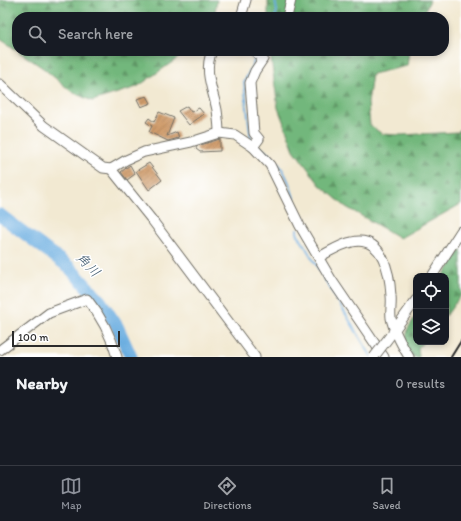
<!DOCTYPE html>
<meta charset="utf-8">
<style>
body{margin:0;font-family:Itim,"Klee One",sans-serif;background:#242831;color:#f1f3f6}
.controls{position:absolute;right:12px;bottom:12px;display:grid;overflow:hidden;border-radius:8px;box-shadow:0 2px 6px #0003}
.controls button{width:36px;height:36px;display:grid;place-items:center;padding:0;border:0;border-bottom:1px solid #363941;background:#171b24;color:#f1f3f6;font:20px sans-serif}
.scale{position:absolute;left:12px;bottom:10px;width:108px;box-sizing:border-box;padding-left:4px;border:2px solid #2b2b2b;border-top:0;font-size:11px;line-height:14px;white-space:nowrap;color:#2b2b2b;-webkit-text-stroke:3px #fff;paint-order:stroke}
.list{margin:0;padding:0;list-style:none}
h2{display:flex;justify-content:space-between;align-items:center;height:52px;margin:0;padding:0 16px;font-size:17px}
h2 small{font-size:13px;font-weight:400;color:#9ea1a6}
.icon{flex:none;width:22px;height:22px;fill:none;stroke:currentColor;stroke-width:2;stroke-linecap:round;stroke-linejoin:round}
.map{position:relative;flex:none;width:461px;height:357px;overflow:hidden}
.search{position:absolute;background:#171b24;box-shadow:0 2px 6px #0003;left:12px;right:12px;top:12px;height:44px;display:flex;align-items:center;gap:10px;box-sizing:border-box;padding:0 14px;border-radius:16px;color:#9ea1a6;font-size:15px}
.sheet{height:108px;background:#171b24}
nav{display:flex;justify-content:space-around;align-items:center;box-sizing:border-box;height:56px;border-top:1px solid #363941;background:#171b24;font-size:11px;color:#9ea1a6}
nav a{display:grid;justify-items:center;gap:2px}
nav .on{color:#8c9099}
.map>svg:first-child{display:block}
</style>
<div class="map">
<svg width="461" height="357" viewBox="0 0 461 357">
<defs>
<pattern id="forest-firs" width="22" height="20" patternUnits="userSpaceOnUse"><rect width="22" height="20" fill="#72b77b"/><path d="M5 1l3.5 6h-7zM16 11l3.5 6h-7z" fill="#5e9565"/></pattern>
<pattern id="building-hatch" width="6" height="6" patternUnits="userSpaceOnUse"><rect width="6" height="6" fill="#cf9b6a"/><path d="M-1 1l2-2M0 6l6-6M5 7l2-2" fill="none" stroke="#a87f57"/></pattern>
</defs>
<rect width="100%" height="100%" fill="#fff"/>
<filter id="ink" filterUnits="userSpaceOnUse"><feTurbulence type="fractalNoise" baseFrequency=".025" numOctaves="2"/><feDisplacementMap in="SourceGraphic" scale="8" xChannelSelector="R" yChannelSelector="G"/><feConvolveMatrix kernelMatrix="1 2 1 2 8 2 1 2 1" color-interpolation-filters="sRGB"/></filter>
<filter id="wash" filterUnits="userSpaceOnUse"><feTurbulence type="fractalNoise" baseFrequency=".012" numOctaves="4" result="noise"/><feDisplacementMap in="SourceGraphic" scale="16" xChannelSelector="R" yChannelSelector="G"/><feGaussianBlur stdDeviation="0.9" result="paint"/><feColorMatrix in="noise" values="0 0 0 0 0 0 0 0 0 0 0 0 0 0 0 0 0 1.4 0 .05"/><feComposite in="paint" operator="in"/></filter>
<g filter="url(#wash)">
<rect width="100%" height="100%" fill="#f2e9d2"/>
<g fill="url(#forest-firs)" stroke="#4e7153">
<polygon points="0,0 217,0 214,17 17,17 17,50 0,39"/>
<polygon points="268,0 430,0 422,17 268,17"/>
<polygon points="18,51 188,51 137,87 92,101 72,92 43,68"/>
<polygon points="270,51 409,51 407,66 372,74 368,103 370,125 382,134 401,135 458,132 461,128 461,204 400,238 346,207 320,185 294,150 278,108"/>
<polygon points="461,249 461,295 446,316 446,276 443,276"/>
<polygon points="416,316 416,342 423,342 418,348 419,357 403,357 408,328"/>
</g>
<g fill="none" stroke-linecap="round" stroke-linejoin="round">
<g stroke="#6bade0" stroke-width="2">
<polyline points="275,0 277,11 275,17"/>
<polyline points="253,142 251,140 244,83 256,57"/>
<path d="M257 145C266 152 276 159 282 169 289 180 295 198 296 211"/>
<polyline points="297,229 297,233 371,356"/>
</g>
<polyline stroke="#6bade0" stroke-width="13" points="0,215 69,267 101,302 117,326 131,357"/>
</g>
<g id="blocks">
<g fill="url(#building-hatch)">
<polygon points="147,96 151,103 141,107 137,99"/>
<polygon points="187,106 191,112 199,108 204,114 189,125 178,111"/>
<polygon points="159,112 174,118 167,136 177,132 179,138 168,141 149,132 152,126 146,122 149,118 154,122"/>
<polygon points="220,139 220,151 200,152 196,149 197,146"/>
<polygon points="149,163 162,180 149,190 136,171"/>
<polygon points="130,165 135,174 127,180 121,172"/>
</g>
</g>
</g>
<g filter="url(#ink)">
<use href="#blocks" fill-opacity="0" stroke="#716e65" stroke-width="1"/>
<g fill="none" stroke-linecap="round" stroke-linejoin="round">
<defs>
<g id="minor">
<polyline points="241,17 246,0"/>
<polyline points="287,17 291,0"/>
<path d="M212 51C203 71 213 90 217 110 218 118 219 125 219 133"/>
<polyline points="0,84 44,126 103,168 111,169 126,160 144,152 191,142 219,133 235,135 253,147 270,165 300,226 331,279 384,357"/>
<polyline points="253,147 259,139 254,133 250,83 255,71 263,59 254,51"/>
<polyline points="111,169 152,220 255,357"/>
<path d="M319 257C329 252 341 244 352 242 383 235 390 274 391 296 392 303 390 311 391 318 393 329 403 347 409 357"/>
<polyline points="432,276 461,231"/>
<polyline points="393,332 416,300"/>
<path d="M0 350 49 313 87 299C101 316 111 336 117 357"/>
</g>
</defs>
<use href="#minor" stroke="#716e65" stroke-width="11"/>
<use href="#minor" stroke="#fff" stroke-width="9"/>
<polyline stroke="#2b2b2b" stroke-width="2" points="451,357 461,341"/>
<defs>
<polyline id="minor-bridge" points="374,357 390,336"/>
</defs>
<use href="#minor-bridge" stroke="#716e65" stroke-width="11" stroke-linecap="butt"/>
<use href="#minor-bridge" stroke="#fff" stroke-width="9"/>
</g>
</g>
<g text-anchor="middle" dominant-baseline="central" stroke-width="3" stroke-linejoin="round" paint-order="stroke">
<g font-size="14" font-style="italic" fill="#455f73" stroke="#fff">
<text transform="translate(88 265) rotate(45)">角川</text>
</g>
</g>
</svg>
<div class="controls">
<button><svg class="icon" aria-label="locate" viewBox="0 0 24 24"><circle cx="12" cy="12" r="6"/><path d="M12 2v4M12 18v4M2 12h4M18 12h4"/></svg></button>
<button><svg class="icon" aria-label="layers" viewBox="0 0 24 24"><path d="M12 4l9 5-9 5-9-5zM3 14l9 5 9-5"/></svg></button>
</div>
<div class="scale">100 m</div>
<div class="search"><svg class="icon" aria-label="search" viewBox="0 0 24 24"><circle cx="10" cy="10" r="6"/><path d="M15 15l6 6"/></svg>Search here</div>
</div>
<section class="sheet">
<h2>Nearby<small>0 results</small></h2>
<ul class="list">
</ul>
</section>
<nav>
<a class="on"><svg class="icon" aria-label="map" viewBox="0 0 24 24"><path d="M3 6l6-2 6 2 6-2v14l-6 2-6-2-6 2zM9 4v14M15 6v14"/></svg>Map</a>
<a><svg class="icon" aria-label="directions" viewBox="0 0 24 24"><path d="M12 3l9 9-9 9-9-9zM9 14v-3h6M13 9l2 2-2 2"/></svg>Directions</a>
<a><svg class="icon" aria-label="saved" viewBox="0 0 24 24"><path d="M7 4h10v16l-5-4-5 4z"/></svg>Saved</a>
</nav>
